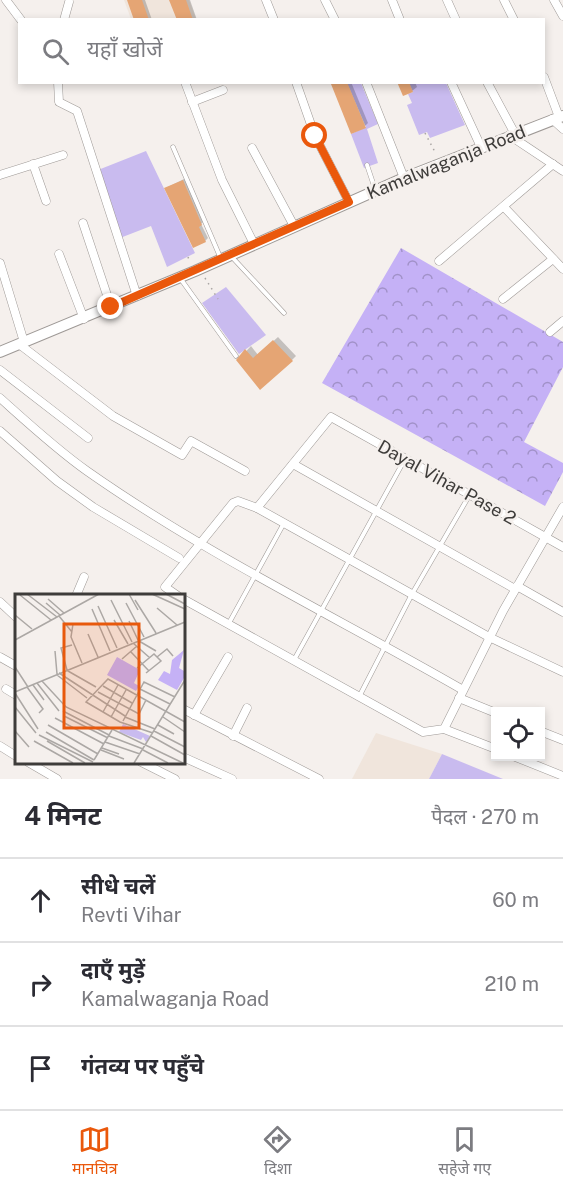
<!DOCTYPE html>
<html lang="hi">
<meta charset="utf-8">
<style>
body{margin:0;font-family:"Public Sans","Noto Sans Devanagari",sans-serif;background:#f7f7f7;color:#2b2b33}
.controls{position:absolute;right:18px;bottom:18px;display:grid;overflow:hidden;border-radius:0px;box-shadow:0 3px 9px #0003}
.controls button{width:54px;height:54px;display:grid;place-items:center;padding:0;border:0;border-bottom:2px solid #e1e1e2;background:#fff;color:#2b2b33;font:30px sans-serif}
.stop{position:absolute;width:18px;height:18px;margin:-14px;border:4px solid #ea580c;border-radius:50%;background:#fff}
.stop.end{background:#ea580c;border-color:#fff;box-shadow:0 2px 6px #0008}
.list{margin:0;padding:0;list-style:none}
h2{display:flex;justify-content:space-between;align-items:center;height:78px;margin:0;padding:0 24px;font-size:26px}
h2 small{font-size:20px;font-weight:400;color:#7c7c81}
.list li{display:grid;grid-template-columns:39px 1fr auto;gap:18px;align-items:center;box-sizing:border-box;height:84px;padding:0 24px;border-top:2px solid #e1e1e2}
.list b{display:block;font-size:22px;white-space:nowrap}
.list p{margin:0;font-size:20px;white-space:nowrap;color:#7c7c81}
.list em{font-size:20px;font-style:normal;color:#7c7c81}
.icon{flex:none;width:33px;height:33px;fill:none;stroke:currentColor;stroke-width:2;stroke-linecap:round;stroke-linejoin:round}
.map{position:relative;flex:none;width:563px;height:779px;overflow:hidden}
.search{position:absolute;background:#fff;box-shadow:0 3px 9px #0003;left:18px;right:18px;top:18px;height:66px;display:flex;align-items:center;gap:15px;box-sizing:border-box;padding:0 21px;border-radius:0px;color:#7c7c81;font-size:22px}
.sheet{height:330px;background:#fff}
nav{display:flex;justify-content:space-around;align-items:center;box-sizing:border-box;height:84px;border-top:2px solid #e1e1e2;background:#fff;font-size:16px;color:#7c7c81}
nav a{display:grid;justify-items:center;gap:3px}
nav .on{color:#ea580c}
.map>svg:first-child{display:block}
</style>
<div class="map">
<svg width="563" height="779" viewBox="0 0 563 779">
<defs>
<pattern id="forest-crowns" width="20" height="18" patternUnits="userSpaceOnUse" patternTransform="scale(1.5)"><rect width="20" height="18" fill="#c5b1f6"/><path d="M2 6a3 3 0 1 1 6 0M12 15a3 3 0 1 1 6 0" fill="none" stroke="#a191c8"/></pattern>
</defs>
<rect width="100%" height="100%" fill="#f5f0ed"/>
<g fill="#f0e5dc">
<polygon points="124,0 189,0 196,19 131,19"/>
<polygon points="376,733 442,754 429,779 352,779"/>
</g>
<g fill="#c9bbef">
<polygon points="347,83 361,83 378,124 367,129 378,163 364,168 351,134 366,127"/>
<polygon points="409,83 446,83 465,125 430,138 427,132 419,135 407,105 412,103 408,94 413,92"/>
<polygon points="146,151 195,253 167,267 151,226 120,238 98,170"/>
<polygon points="226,287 266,335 239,354 202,303"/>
<polygon points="442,754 503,779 429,779"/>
</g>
<polygon fill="url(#forest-crowns)" points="401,248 563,342 563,367 524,442 563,463 563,472 545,506 322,383"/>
<g fill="#0003">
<polygon points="129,0 145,0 152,20 136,20"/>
<polygon points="171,0 190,0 197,20 178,20"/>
<polygon points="335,82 351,82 368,123 365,126"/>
<polygon points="399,82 415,82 417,87 412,91"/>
<polygon points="186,178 204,221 201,224 208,238 205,241 166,188"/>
<polygon points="278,337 296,356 292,360 238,360 251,346 258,355"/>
</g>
<g fill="#e5a574">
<polygon points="127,0 142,0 149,20 134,20"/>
<polygon points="169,0 186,0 193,20 177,20"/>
<polygon points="335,82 347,82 366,128 351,134 331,84"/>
<polygon points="397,82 409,82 413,92 403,96"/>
<polygon points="183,180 202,225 199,227 206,242 193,248 164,188"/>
<polygon points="273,340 293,361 260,390 236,360 245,349 253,358"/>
</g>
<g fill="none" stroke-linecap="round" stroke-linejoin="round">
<defs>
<g id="lane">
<polyline points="173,147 221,259"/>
<polyline points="367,165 375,189"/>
<polyline points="231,256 284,313"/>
<polyline points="180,278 236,356"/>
<polyline points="229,623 284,523"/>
<polyline points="294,660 405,459"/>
<polyline points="359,697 412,594 469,496"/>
</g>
<g id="street">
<polyline points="6,0 21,20"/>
<polyline points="266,0 274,20"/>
<polyline points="325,0 335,20"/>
<polyline points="392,0 400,20"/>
<polyline points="447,0 456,20"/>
<polyline points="504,0 514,20"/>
<polyline points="554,0 563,16"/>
<polyline points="64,20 69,2"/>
<polyline points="544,77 559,117"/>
<polyline points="58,82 59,102 77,111 137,296"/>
<polyline points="185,82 222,180 254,244"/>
<polyline points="296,82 315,136 349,202"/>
<polyline points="366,82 404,178"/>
<polyline points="451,82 481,147"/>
<polyline points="487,82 515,134"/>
<polyline points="192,102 223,90"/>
<polyline points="552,119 563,129"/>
<polyline points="509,135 563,171"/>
<polyline points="252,148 294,226"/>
<polyline points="33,164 46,201"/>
<polyline points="0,175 63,155"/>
<polyline points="504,207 563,269"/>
<polyline points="83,223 111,307"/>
<polyline points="59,254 84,319"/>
<polyline points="439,261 553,164"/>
<polyline points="0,263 24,342"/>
<polyline points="503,299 553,259"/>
<polyline points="550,332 563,321"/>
<polyline points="19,344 113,416 182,455 191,441 245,471"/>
<polyline points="0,370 88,438"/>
<path d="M0 398C28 423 56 449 87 471 205 554 338 618 463 690"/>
<polyline points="0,431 57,481 93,507 179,558"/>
<polyline points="293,464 515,589"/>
<polyline points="257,508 489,637 563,672"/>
<polyline points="517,586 563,612"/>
<polyline points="76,596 84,577"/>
<polyline points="178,596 165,587 233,503 238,501 257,508 331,417 563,547"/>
<polyline points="183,599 423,732 444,729 503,611 563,507"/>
<polyline points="0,602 16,617"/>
<polyline points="0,657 16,666"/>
<polyline points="6,689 16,695"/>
<polyline points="459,698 496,713"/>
<polyline points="183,709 319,779"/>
<polyline points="194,715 228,657"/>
<polyline points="444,729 496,749"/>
<polyline points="540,731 563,740"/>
<polyline points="233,736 247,708"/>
<polyline points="0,746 16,756"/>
<polyline points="513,756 563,776"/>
<polyline points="183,757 232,779"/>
<polyline points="28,762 57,779"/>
<polyline points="141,762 175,779"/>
</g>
<polyline id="secondary" points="0,352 195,271 404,178 563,116"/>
</defs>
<use href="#lane" stroke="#9e9996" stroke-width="5"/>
<use href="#street" stroke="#9e9996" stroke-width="9"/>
<use href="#secondary" stroke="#9e9996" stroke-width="12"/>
<g stroke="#a9a5a3" stroke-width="1.5" stroke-dasharray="1.5 4.5" stroke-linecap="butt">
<polyline points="425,133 436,154"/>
<polyline points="188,257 190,262"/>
<polyline points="205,278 218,299"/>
</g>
<use href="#lane" stroke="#fff" stroke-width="4"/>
<use href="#street" stroke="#fff" stroke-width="8"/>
<use href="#secondary" stroke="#fff" stroke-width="10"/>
</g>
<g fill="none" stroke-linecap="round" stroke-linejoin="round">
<polyline stroke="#ea580c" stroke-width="8" points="111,307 349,202 315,136"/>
</g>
<g text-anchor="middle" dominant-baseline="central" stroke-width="5" stroke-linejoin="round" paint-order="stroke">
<g font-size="18" fill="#3e3c3a" stroke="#f5f0ed">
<text transform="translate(446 162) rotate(-22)">Kamalwaganja Road</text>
<text transform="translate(447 482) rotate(29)">Dayal Vihar Pase 2</text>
</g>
</g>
<g transform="translate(15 594)">
<rect width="170" height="170" fill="#f5f0ed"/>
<path d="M108 130 135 142 131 148 128 143 126 146 104 138Z" fill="#c9bbef"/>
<path d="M169 56 164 74 169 77V84L162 96 143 86 149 77 155 80 157 66ZM102 63 125 76 119 89 124 92 121 97 92 81Z" fill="#c5b1f6"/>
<path fill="none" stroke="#aca8a5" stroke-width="1.5" d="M12 0 42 23M114 0 123 16M137 0 170 15M151 0 170 10M5 1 36 26M33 5 49 19M96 6 117 48M120 6 141 39M31 9 45 21M111 9 129 43M83 12 102 54M142 14 162 31M77 15 95 57M0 21 17 35M44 22 57 38M99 26 113 50M114 27 123 46M58 30 56 43 67 69M73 40 83 63M0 46 84 0M124 47 141 57M118 49 135 64M40 57 42 80M116 58 134 77M142 63 152 55 158 62M107 65 122 52M0 73 13 93M122 74 139 60 146 67 131 79M52 76 46 54 57 51M53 77 81 93M44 79 110 122M42 81 72 104M27 87 51 113 168 169M22 89 44 117M18 91 29 106M88 92 117 109M12 93 28 115 24 119M125 95 155 110M0 98 170 28M83 98 124 120 131 106M0 99 23 135M0 113 21 139M48 117 94 141M88 118 103 91M49 122 93 144M96 123 111 96M110 123 140 135M148 123 170 138M40 124 89 150M108 127 129 88 160 103M33 131 83 160M143 131 159 140M0 137 14 153M139 137 170 153M31 138 79 166M138 139 105 128 71 108 93 85 170 128M24 141 78 168M94 142 128 155M136 142 170 161M19 147 58 169M32 147 70 169M90 148 125 160M87 154 104 160M86 156 109 165M128 156 153 169M79 166 97 136M119 169 170 86"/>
<path fill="#e8590c" fill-opacity="0.15" stroke="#e8590c" stroke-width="3" d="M49 30H124V134H49Z"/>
<rect width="170" height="170" fill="none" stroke="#3e3c3a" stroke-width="3"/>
</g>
</svg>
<div class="controls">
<button><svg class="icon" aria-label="locate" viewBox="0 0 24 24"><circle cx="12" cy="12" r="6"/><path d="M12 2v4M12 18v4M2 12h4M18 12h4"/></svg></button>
</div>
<div class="stop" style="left:315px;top:136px"></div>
<div class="stop end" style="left:111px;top:307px"></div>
<div class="search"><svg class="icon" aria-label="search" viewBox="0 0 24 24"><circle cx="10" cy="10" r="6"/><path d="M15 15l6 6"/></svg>यहाँ खोजें</div>
</div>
<section class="sheet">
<h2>4 मिनट<small>पैदल · 270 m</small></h2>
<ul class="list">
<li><svg class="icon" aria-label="ahead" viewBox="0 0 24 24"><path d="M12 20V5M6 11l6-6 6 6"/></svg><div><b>सीधे चलें</b><p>Revti Vihar</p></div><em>60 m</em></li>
<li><svg class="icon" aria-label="right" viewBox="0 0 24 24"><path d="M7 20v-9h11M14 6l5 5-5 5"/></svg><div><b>दाएँ मुड़ें</b><p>Kamalwaganja Road</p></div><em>210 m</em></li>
<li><svg class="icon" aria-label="arrive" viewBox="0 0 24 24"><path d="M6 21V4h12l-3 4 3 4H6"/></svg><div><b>गंतव्य पर पहुँचे</b></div></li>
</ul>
</section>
<nav>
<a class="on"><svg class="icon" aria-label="map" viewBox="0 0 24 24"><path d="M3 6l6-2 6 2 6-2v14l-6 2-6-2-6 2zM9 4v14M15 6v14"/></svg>मानचित्र</a>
<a><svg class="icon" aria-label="directions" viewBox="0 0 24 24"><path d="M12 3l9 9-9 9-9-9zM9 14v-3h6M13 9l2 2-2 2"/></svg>दिशा</a>
<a><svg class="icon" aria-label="saved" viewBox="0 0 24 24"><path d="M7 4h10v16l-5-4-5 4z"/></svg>सहेजे गए</a>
</nav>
